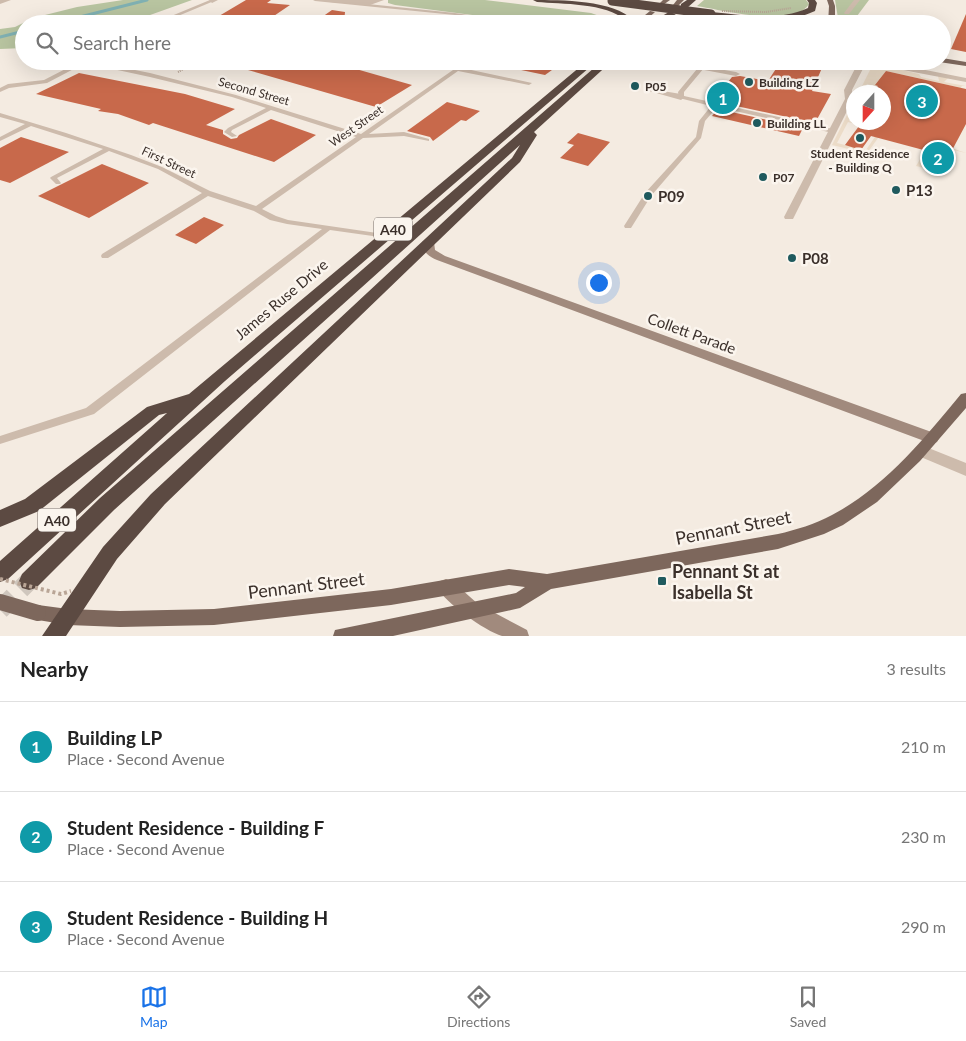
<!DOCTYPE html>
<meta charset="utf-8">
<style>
body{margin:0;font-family:Lato,sans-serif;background:#f2f2f2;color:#222}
.compass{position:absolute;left:846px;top:85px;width:45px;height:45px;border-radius:50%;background:#fff;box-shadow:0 5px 20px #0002;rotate:201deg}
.you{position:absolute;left:598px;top:282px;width:18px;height:18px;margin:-12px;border:4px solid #fff;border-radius:50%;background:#1a73e8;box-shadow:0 0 0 8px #1a73e833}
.badge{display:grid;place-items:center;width:32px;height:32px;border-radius:50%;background:#1a73e8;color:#fff;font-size:16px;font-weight:700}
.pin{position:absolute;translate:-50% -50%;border:2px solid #fff;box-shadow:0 1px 5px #0006}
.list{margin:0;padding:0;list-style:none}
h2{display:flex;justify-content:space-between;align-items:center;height:65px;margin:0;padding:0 20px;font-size:21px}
h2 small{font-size:16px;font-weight:400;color:#767676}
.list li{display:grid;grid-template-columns:32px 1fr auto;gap:15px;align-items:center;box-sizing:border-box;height:90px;padding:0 20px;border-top:1px solid #e0e0e0}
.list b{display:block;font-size:19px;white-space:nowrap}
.list p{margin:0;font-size:16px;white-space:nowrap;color:#767676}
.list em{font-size:16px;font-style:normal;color:#767676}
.icon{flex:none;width:28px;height:28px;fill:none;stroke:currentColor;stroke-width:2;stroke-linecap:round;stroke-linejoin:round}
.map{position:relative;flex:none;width:966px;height:636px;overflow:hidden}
.search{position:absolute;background:#fff;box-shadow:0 5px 20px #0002;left:15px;right:15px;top:15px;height:55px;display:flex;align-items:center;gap:12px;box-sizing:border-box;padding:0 18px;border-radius:28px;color:#767676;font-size:19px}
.sheet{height:335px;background:#fff}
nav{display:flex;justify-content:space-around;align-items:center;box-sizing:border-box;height:70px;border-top:1px solid #e0e0e0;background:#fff;font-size:14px;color:#767676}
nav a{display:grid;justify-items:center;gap:2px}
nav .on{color:#1a73e8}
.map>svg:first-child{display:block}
</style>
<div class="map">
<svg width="966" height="636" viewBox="0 0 966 636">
<rect width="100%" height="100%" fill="#f4ebe1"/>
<g fill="#b8c4a0">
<polygon points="123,0 192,0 125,24 24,24 24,48 0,49 0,29 15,27 33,18 77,7"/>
<polygon points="388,0 485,0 591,13 605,18 610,24 503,24 480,16 395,5 388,3"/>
<path d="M704 0H806L809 4C794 29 722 10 697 6Z"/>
<polygon points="835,0 869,0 851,24 839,24"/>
</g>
<path fill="#ecdcc8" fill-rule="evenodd" d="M885 66 919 74 921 77 939 81 938 76 948 78 944 82 966 86H962L958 92 957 126 966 130 956 127 946 146 966 153 932 145 921 164 933 168 932 170 916 166 929 144 883 131 868 152H861L832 145 853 103V111L849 121 863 125 884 122 889 112 884 110V108L896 92 867 84 863 92H859L871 68ZM886 71 957 87 954 92 883 75ZM848 122 879 131 866 150 837 143Z"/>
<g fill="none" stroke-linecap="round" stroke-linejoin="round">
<g stroke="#7fb0b2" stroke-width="3">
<polyline points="52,24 147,0"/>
<polyline points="0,37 24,31"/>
</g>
</g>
<g fill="#c8694b">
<polygon points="246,0 271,0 267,3 290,5 265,22 219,16"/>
<polygon points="332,10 345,12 344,24 312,24"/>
<polygon points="966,14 966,52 951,49"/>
<polygon points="265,61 274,61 301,67 313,61 328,61 412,85 376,107 248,70"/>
<polygon points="508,61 544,61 559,65 545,75 507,67"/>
<polygon points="781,61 825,61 812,91 831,94 815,123 713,101 732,77 740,76 768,81"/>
<polygon points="886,71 966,89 966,124 941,171 923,166 931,152 871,136 861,150 845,145 862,122 884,122 884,92 873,92 878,86 875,85"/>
<polygon points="79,73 185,94 235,109 206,125 223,130 223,134 231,139 237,138 239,135 271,119 316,135 274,162 153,123 149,125 118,114 98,111 101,109 36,94"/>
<polygon points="447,102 480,111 466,121 461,120 433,141 430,137 407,131"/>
<polygon points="718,109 803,128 799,136 712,116"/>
<polygon points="578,133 610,142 588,166 560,158 574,145 567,143"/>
<polygon points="21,137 69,152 10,183 0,180 0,148"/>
<polygon points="102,164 149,183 89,218 38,196"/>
<polygon points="204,217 224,225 196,244 175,235"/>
</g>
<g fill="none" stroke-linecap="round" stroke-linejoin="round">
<polyline stroke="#cfc6bd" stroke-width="19" stroke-dasharray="19 10" stroke-linecap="butt" points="0,610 29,581"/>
<polyline stroke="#b9a596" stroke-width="2" stroke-dasharray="1 1" stroke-linecap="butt" points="178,72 199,61"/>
<g fill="#cdbbac" fill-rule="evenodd">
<polygon points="210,0 214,1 166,21 179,24 152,24"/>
<polygon points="313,0 329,0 455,13 487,18 499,24 492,24 484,20 455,15 315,1"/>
<polygon points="78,61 90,61 150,73 236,95 361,134 453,70 413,61 426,61 456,67 465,61 472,61 462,68 532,83 529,85 458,71 369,134 404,132 429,139 429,141 404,136 363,138 262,209 276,216 288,220 384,234 387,234 388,236 387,238 330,230 94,414 0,444 0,436 86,408 322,229 287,224 270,220 254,211 208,196 108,258 102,258 101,256 102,254 202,193 158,169 109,151 57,178 61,183 60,184 56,184 50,178 51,177 103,149 31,126 0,141 0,137 25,124 0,117 0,113 66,133 131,155 162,167 210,191 256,206 356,137 271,110 232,130 231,132 237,136 232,137 224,132 228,128 266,108 232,97 150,77 85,63 47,83 9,88 0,92 0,88 8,84 44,80 79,62"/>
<polygon points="671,61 681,61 704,68 684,92 684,96 833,129 836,131 833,133 717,107 705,121 701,138 651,196 631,228 625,228 624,226 645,193 696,137 699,121 711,106 679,98 678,92 697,69"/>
</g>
<g fill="#cdbbac" fill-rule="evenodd">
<polygon points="0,0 11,0 0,4"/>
<polygon points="209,0 218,0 212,3"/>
<polygon points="327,0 384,0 370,5 330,2"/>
<polygon points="854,0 860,0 849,14 845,14 844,13"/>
<polygon points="859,61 880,61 966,78 966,82 866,63 852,90 853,99 793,219 785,219 784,217 845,99 844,90"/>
<polygon points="696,65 736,72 740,74 736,76 699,69 695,67"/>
<polygon points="650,89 681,94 685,97 681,100 649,91"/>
<polygon points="914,106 918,109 917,111 909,112 909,108"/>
<polygon points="921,445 966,463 966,476 916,455 914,451 916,447"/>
</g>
<g fill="#a18a7d" fill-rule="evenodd">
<path d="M428 239 434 242 435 250 445 256 937 434 939 438 937 442 932 444 927 442 437 260C428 256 423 252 422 242Z"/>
<path d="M446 579 452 581 478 604 527 630 529 636C521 636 510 636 502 636 485 631 444 602 437 587L440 581Z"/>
</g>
<g fill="#7d675c" fill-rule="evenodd">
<polygon points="663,0 670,0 663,5 660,3"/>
<polygon points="677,0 684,0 678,6 674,6 673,5"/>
<polygon points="827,0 833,0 835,6 835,24 828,24 829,6"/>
<polygon points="650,11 655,12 642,24 634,24"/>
<polygon points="738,16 774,22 777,24 760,24 736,19 736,17"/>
<polygon points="685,17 709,19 728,24 685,22 659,24 670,19"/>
<polygon points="942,58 966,62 966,66 939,62 942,61"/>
<path d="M966 393V408L920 461 877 502 843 525 824 534 778 549 551 589 520 608 393 636H333L335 630 516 593 525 587 509 585 391 605 214 625 120 627 68 625 32 619 29 613 32 607 38 605 68 609 120 611 214 609 391 589 509 569 547 574 778 534C796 530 815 524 832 515 884 488 924 439 961 394Z"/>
</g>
<g fill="#5c4a42" fill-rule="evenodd">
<path d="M533 0C561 0 614 0 633 20L631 24H623L625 20C607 3 561 4 537 2Z"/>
<polygon points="687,0 696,0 687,8 681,8 681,4"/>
<path d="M807 0H815L817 3 815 11C781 27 747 20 711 16L707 14 711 12C744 15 777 22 808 8L809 3Z"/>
<polygon points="669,12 676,14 659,24 648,24"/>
<polygon points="587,61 597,61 225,381 8,579 0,582 0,561 167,413 159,415 39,511 0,527 0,510 25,499 147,407 189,394"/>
<polygon points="602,61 612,61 534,132 537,135 520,162 165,504 117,559 66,636 42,636 103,547 151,494 512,158 520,145 114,510 36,588 29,590 22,588 19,581 22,574 100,498"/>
</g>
<polyline stroke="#b9a596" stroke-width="2" stroke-dasharray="1 1" stroke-linecap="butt" points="722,11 766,12 791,8"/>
<polyline stroke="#b9a596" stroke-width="4" stroke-dasharray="3 3" stroke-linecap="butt" points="0,579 61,594 71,591"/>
<polyline stroke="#7d675c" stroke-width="16" points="0,602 38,613"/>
<polyline stroke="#5c4a42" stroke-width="9" points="612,1 711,14"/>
</g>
<g fill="#1f5a5e" stroke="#fbf5ee" stroke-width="2">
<circle cx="749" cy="82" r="5"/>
<circle cx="635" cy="86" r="5"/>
<circle cx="757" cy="123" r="5"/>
<circle cx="860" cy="138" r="5"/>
<circle cx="763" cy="177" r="5"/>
<circle cx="896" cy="190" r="5"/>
<circle cx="648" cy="196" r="5"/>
<circle cx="792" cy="258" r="5"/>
<rect x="657" y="576" width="10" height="10" rx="2.5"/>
</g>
<g text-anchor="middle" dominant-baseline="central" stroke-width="5" stroke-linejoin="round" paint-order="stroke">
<g font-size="12" font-weight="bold" fill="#3b302b" stroke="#fbf5ee" text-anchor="start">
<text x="759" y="82">Building LZ</text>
<text x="645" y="86">P05</text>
<text x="767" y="123">Building LL</text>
<text x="860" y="153" text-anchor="middle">Student Residence<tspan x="860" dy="14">- Building Q</tspan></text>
<text x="773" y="177">P07</text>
</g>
<g font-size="12" fill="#3b302b" stroke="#fbf5ee">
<text transform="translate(254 91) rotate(16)">Second Street</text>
<text transform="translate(356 126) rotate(-35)">West Street</text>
<text transform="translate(169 162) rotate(25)">First Street</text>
</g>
<g fill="#fbf5ee" stroke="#756b66" stroke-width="1">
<rect x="374" y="217.5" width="38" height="23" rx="4"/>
<rect x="38" y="508.5" width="38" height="23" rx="4"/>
</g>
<g font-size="14" font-weight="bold" fill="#3b302b">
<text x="393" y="229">A40</text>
<text x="57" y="520">A40</text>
</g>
<g font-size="15" font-weight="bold" fill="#3b302b" stroke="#fbf5ee" text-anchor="start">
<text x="906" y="190">P13</text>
<text x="658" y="196">P09</text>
<text x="802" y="258">P08</text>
</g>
<g font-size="15" fill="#3b302b" stroke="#fbf5ee">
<text transform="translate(281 299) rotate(-40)">James Ruse Drive</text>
<text transform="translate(692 333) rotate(20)">Collett Parade</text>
</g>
<g font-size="18" fill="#3b302b" stroke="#fbf5ee">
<text transform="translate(733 527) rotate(-11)">Pennant Street</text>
<text transform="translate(306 585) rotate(-7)">Pennant Street</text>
</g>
<g font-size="18" font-weight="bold" fill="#3b302b" stroke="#fbf5ee" text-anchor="start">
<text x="672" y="571">Pennant St at<tspan x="672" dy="21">Isabella St</tspan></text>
</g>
</g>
</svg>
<svg class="compass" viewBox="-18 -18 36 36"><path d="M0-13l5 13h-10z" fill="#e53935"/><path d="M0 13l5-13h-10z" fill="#767676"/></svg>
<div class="you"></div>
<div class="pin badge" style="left:723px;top:98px;background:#0f9aa8">1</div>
<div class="pin badge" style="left:938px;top:158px;background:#0f9aa8">2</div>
<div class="pin badge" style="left:922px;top:101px;background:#0f9aa8">3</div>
<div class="search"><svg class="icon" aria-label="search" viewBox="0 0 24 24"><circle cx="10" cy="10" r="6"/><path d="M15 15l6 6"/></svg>Search here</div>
</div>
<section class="sheet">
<h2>Nearby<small>3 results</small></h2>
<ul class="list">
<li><span class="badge" style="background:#0f9aa8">1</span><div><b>Building LP</b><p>Place · Second Avenue</p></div><em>210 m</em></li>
<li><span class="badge" style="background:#0f9aa8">2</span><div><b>Student Residence - Building F</b><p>Place · Second Avenue</p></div><em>230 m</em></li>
<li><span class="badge" style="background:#0f9aa8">3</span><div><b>Student Residence - Building H</b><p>Place · Second Avenue</p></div><em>290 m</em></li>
</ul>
</section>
<nav>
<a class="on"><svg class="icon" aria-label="map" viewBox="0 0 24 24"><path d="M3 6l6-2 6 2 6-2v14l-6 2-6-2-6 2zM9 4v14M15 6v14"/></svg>Map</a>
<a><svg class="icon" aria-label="directions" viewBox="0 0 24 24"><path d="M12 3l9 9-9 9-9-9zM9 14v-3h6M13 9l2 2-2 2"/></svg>Directions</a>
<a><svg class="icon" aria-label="saved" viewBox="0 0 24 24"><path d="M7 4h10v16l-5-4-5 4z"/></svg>Saved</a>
</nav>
